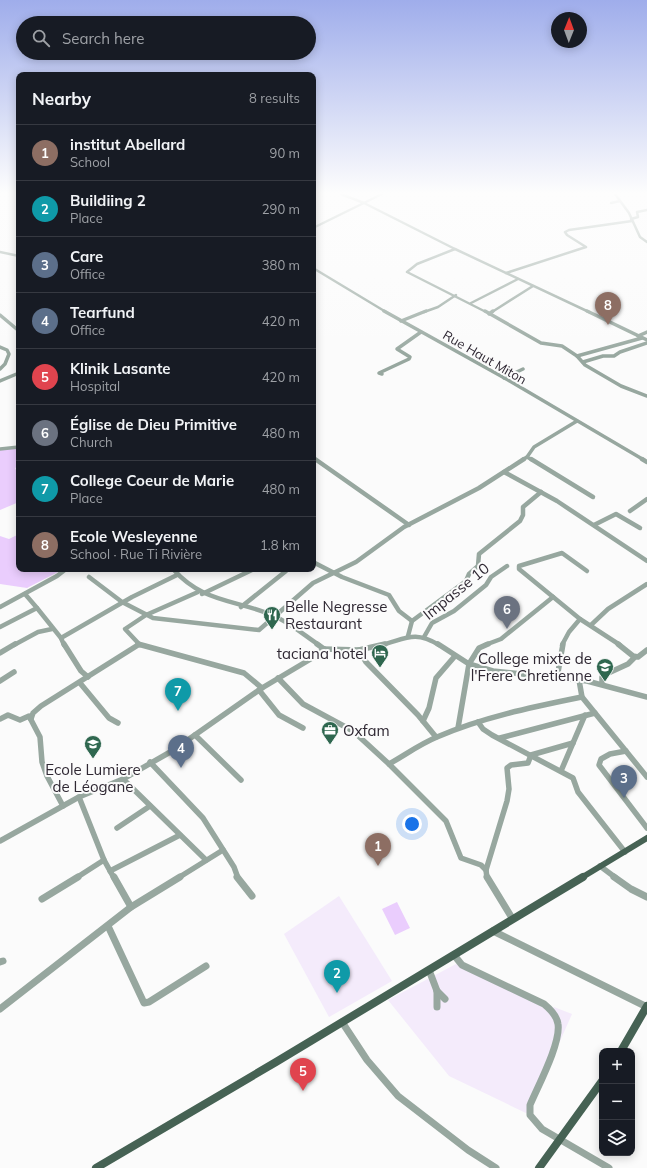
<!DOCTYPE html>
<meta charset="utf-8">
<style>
body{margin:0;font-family:Mulish,sans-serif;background:#20242c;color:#f1f3f6}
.controls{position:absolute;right:12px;bottom:12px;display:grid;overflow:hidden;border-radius:8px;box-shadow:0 2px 10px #0003}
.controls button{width:36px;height:36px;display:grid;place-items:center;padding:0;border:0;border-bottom:1px solid #363941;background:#171b24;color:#f1f3f6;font:20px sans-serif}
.compass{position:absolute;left:551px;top:12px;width:36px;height:36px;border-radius:50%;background:#171b24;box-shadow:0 2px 10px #0003;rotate:1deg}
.you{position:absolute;left:412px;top:824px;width:14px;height:14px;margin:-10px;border:3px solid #fff;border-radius:50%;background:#1a73e8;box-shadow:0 0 0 6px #1a73e833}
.badge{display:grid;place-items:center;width:26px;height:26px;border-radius:50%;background:#ea580c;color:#fff;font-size:13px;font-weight:700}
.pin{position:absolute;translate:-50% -33px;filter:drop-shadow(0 1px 2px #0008)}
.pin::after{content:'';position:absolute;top:21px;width:14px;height:12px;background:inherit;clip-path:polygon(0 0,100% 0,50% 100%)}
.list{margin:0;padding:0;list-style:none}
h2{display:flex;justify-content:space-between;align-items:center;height:52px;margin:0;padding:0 16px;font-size:17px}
h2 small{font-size:13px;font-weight:400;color:#9ea1a6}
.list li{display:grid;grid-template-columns:26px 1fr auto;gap:12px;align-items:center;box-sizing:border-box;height:56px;padding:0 16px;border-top:1px solid #363941}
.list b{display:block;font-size:15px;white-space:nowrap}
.list p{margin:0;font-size:13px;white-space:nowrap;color:#9ea1a6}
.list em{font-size:13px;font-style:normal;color:#9ea1a6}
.icon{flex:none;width:22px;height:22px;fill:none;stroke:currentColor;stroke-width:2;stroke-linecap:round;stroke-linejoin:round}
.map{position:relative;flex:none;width:647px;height:1168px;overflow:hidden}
.search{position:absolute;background:#171b24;box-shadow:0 2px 10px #0003;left:16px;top:16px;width:300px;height:44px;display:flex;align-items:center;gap:10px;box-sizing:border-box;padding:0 14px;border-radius:22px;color:#9ea1a6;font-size:15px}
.panel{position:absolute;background:#171b24;box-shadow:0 2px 10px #0003;left:16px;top:72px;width:300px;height:500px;border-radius:8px}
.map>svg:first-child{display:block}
</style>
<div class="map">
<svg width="647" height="1168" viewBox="0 0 647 1168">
<rect width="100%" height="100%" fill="#fbfbfb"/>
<g fill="#f4ebfb">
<polygon points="339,896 392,981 329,1017 284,934"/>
<polygon points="456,964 507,988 549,1011 554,1007 572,1014 528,1114 449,1076 388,1000"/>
</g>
<g fill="#eacdfd">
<polygon points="19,448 19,466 15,468 19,476 19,502 0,510 0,450"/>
<polygon points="19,534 19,569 62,570 27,588 0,584 0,536 9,539"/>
<polygon points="397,902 410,928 395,935 382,909"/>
</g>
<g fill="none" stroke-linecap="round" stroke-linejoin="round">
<g stroke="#97a79f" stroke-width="2.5">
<polyline points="341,194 364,203 455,249 589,312"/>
<polyline points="615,194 629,213 640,237 647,242"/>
<polyline points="611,203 620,201"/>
<polyline points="631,219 638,217 637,212 647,210"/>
<polyline points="313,228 382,194"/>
<polyline points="455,249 417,264 407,272 486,312"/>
<polyline points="0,252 19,256"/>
<polyline points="313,268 386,312"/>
<polyline points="506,273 586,247 567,235 565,232 569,230 632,221"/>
<polyline points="471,303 518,279"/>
<polyline points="424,312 438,307 456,295"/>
<polyline points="492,312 533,286"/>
</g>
<g stroke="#97a79f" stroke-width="3.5">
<polyline points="384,311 508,380 644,460"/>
<polyline points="485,311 541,343 562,346 577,356 585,365 621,386 647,396"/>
<polyline points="587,311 647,340"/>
<polyline points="489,314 493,311"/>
<polyline points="0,315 19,331"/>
<polyline points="401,321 426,311"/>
<polyline points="638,336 647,332"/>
<polyline points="0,347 7,350 9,354 5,364 0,369"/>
<polyline points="577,356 642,338"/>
<polyline points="583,362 603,356 614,356 620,352 647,343"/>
<polyline points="382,374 379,373 409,359 410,357 397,349 421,332"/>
<polyline points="504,378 523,369"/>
<polyline points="0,381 19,373"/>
<polyline points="0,449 19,447"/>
<polyline points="527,457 532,460"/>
<polyline points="313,458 316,460"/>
<polyline points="522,460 527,457 534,447 577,421"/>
</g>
<g stroke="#97a79f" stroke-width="4.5">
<polyline points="315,459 409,525"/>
<polyline points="531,459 593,497"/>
<polyline points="642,459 647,462"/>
<polyline points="504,472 557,501 647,561"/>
<polyline points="630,511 647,499"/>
<polyline points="594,525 616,514 640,528"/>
<polyline points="313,562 342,577 389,595 399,611 412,621"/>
<path d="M173 569C203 603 234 599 272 615 289 622 304 635 319 645"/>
<polyline points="89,577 122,602 153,618 259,630 313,583 356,562 404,527 479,488 524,459"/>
<polyline points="25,594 37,608"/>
<polyline points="202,594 254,569"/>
<polyline points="0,607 57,576 66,569"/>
<polyline points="241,607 286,571"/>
<polyline points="580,619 620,645"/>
<polyline points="591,625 608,609 647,584"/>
<polyline points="0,627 37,608 61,638 64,645"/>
<polyline points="408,636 412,621 466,581 469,574 478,566 479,554 520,521 523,515 523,507 541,492"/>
<polyline points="424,637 432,623 454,611 486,585 491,577 507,566"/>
<polyline points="61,638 132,597 177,575"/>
<polyline points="14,645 38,632 52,629"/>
<polyline points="140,645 125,629 146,615 198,592"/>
<path d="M381 645C406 639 414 630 439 645"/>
<polyline points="485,645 501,639 553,597"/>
<polyline points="562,645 569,632 580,619 519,569 519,566 562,553 587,571"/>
</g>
<g stroke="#97a79f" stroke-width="5.5">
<polyline points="64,644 81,671 88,677"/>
<polyline points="138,644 244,673 262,688"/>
<polyline points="317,644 324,649"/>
<polyline points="438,644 469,664 493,671 587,681 647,697"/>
<polyline points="618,644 633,656 638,657 647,650"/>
<polyline points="324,649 359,650 385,644"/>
<polyline points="359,650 366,662 418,715 436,737"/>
<polyline points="0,653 15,644"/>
<polyline points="278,678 303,704 353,731 389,764 446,821 461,858 481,865 486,870"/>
<polyline points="557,678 563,644"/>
<polyline points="579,680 582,697 647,777"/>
<polyline points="0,681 14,672"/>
<polyline points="80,683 109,718 118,723"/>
<polyline points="602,684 602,677 604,675 628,664 635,657"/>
<polyline points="259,690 279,715 303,728"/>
<polyline points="0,719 8,715 20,720 29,716 40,737 42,762 47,776 63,806"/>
<polyline points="31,719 33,713 41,706 138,645"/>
<polyline points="423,721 429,708 436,678 455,656"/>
<polyline points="478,722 483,729 492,735 573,778 578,792 625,852"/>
<polyline points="458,728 469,664 479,648 488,644"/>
<polyline points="195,735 241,780"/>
<polyline points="500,738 595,713"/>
<polyline points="626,751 610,754 601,759 599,765 647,828"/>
<polyline points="150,762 203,818 234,867 238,878"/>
<path d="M389 764C405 755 420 744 437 737 483 717 533 707 582 697"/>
<polyline points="561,771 585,715"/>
<polyline points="123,779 206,860"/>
<polyline points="79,797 104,860 114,878"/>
<polyline points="117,828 150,806"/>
<polyline points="0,841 79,797 123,779 172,751 262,688 314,657 324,649"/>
<polyline points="600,866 616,878"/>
<polyline points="110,871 180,835"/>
<polyline points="76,878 104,860"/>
<polyline points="178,878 223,850"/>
<polyline points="487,878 486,870 507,801 509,789 507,768 511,765 528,763 531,755 573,743"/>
</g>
<g stroke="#97a79f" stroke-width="7">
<polyline points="114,877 131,907"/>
<polyline points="237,877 252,896"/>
<polyline points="487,877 512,918"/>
<polyline points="614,877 631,889 647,897"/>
<polyline points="42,899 78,877"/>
<polyline points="108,926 144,1003 149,1002 206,966"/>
<polyline points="493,931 647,1007"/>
<path d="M454 955 462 965 544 1004C550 1009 557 1016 558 1024 561 1043 538 1086 530 1105V1115L542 1129 609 1168"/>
<polyline points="0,962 3,961"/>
<polyline points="429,970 437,991 437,1007"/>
<polyline points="437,991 445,999"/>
<polyline points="0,1009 131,907 180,877"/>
<polyline points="342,1022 367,1060 398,1096 468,1150 496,1168"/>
</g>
<polyline stroke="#466254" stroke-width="6" points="581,878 647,838"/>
<g stroke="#466254" stroke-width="8">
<polyline points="621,1051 647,1006"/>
<polyline points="96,1168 276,1062 583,877"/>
<polyline points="539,1168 602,1081"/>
</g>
</g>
<linearGradient id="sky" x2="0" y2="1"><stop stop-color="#9fadeb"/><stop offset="0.54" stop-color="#fdfdfd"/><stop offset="1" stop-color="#fdfdfd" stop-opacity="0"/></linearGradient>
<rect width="647" height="357" fill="url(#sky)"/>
<defs>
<symbol id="restaurant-pin" viewBox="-11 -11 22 30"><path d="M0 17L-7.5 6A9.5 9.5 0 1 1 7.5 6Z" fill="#2f674f" stroke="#fbfbfb"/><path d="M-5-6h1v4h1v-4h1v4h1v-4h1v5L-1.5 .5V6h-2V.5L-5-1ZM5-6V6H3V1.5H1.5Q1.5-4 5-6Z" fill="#fff"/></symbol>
<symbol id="hotel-pin" viewBox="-11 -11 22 30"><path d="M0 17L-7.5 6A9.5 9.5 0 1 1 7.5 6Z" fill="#2f674f" stroke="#fbfbfb"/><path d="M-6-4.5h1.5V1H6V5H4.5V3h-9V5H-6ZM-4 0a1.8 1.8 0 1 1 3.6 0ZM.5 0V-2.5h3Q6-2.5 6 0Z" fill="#fff"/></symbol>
<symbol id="school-pin" viewBox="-11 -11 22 30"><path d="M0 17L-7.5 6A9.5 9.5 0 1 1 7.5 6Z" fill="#2f674f" stroke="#fbfbfb"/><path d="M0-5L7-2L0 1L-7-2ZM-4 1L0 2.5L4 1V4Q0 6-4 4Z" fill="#fff"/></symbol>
<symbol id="office-pin" viewBox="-11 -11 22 30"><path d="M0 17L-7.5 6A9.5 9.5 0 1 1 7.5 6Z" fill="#2f674f" stroke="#fbfbfb"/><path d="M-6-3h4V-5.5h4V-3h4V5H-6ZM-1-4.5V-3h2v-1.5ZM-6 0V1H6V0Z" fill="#fff"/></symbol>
</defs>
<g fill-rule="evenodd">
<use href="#restaurant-pin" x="262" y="605" width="20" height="27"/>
<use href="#hotel-pin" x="370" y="643" width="20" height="27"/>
<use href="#school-pin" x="595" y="657" width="20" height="27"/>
<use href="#office-pin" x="320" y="720" width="20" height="27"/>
<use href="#school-pin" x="83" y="734" width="20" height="27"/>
</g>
<g text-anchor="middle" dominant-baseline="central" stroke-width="4" stroke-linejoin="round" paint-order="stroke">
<g font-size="13" fill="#2f2833" stroke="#fbfbfb">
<text transform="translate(485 357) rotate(30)">Rue Haut Miton</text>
</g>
<g font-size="15" fill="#2f2833" stroke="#fbfbfb">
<text transform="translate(456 591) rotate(-39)">Impasse 10</text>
</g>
<g font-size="15" fill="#2f2833" stroke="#fbfbfb" text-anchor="start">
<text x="285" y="606">Belle Negresse<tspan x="285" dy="17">Restaurant</tspan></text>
<text x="367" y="653" text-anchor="end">taciana hotel</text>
<text x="592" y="658" text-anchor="end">College mixte de<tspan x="592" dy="17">l'Frere Chretienne</tspan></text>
<text x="343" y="730">Oxfam</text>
<text x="93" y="769" text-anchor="middle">Ecole Lumiere<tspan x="93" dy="17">de Léogane</tspan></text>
</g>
</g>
</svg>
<div class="controls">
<button>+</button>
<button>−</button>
<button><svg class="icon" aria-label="layers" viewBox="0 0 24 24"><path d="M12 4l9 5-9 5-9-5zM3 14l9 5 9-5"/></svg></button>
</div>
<svg class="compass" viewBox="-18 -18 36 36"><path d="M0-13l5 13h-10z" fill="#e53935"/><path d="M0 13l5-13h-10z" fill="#9ea1a6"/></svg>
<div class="you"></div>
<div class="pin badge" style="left:378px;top:866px;background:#8d6e63">1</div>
<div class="pin badge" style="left:337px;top:993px;background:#0f9aa8">2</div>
<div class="pin badge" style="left:624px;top:798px;background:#5c6f8a">3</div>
<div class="pin badge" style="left:181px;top:768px;background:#5c6f8a">4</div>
<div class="pin badge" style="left:303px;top:1091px;background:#e0444e">5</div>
<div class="pin badge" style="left:507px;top:629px;background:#6b7280">6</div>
<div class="pin badge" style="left:178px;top:711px;background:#0f9aa8">7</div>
<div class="pin badge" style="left:608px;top:325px;background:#8d6e63">8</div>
<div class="search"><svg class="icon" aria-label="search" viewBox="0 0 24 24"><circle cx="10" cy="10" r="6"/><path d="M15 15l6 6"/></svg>Search here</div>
<section class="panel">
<h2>Nearby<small>8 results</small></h2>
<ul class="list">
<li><span class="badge" style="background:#8d6e63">1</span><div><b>institut Abellard</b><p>School</p></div><em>90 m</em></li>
<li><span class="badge" style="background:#0f9aa8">2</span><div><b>Buildiing 2</b><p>Place</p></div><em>290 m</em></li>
<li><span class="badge" style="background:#5c6f8a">3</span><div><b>Care</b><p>Office</p></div><em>380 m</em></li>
<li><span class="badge" style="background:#5c6f8a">4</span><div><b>Tearfund</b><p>Office</p></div><em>420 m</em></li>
<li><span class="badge" style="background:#e0444e">5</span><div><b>Klinik Lasante</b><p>Hospital</p></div><em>420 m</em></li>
<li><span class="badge" style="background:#6b7280">6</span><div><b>Église de Dieu Primitive</b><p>Church</p></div><em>480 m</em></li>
<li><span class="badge" style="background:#0f9aa8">7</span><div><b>College Coeur de Marie</b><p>Place</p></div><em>480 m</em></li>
<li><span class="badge" style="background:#8d6e63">8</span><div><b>Ecole Wesleyenne</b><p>School · Rue Ti Rivière</p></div><em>1.8 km</em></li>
</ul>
</section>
</div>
